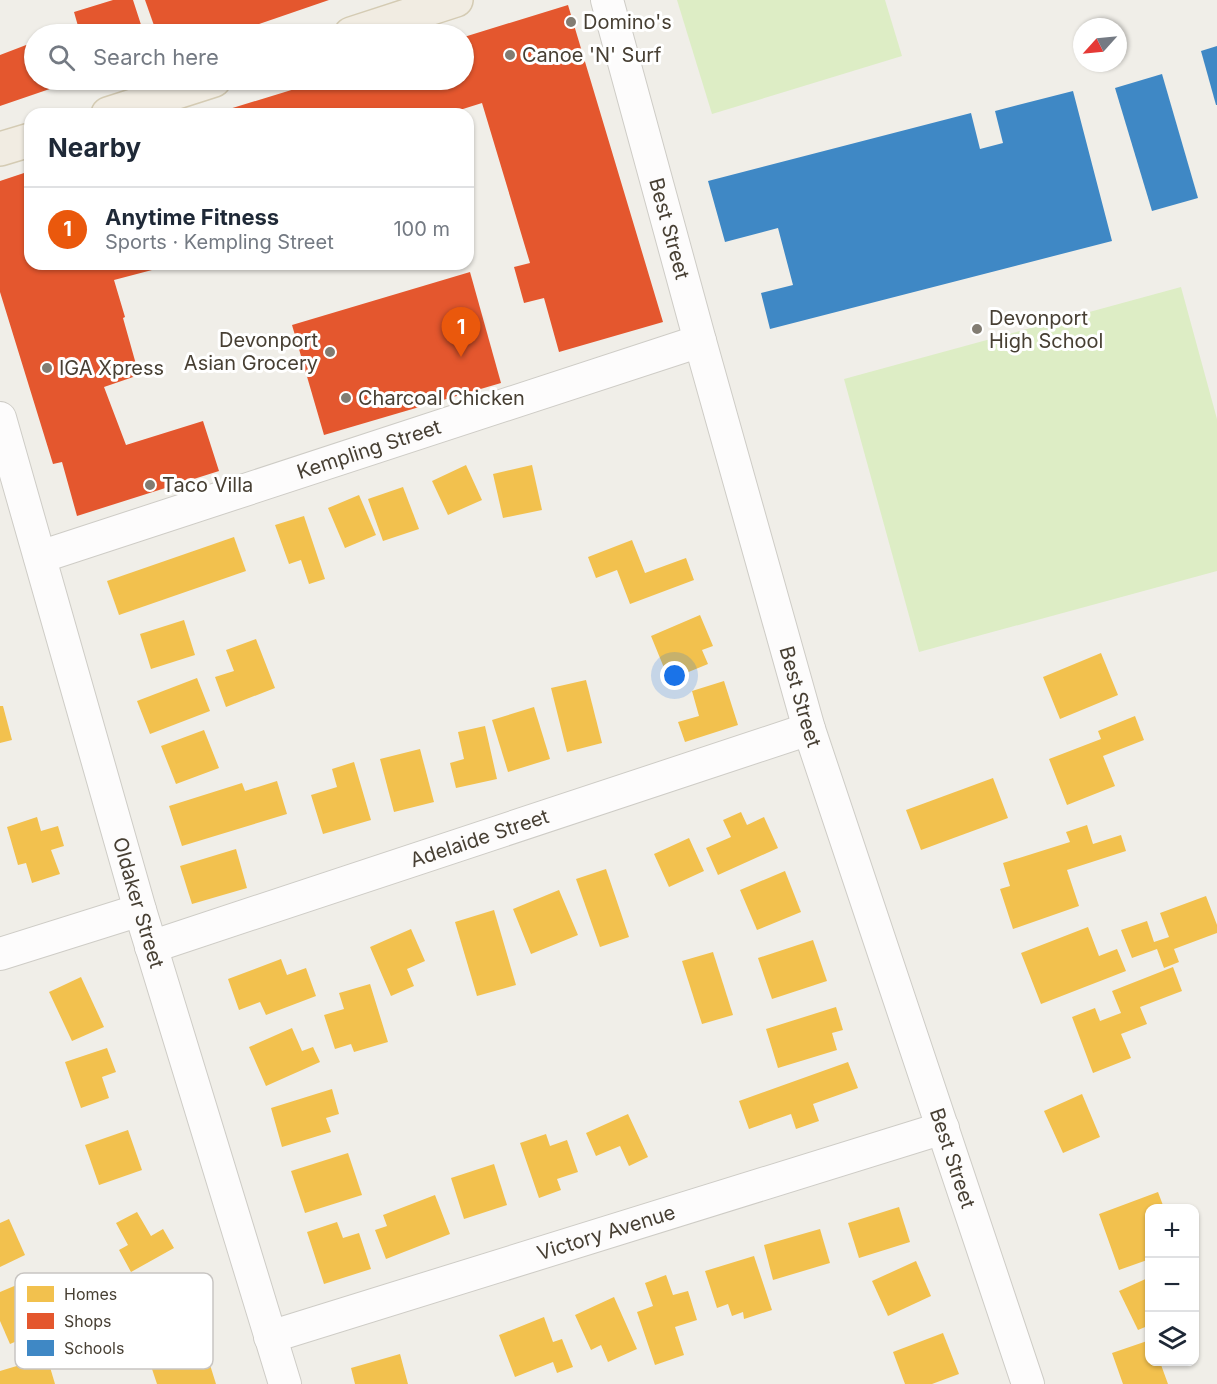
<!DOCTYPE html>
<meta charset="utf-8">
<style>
body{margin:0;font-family:Inter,sans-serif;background:#f2f2f3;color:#1f2937}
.controls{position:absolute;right:18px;bottom:18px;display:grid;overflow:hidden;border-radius:12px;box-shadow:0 2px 4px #0004}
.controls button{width:54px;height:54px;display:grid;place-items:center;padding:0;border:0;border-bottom:2px solid #e0e1e3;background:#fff;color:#1f2937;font:30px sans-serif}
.compass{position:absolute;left:1073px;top:18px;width:54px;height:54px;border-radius:50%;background:#fff;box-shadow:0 2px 4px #0004;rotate:243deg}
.you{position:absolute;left:675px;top:676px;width:21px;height:21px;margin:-15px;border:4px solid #fff;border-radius:50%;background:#1a73e8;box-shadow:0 0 0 9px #1a73e833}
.badge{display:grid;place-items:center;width:39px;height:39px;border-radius:50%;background:#ea580c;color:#fff;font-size:20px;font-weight:700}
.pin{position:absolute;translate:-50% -50px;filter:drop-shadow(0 2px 3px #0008)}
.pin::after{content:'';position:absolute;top:32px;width:21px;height:18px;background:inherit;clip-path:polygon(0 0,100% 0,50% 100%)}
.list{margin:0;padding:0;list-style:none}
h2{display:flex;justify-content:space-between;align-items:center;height:78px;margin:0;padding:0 24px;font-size:26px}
h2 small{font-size:20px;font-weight:400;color:#747a83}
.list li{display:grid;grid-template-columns:39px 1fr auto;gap:18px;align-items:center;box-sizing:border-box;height:84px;padding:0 24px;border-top:2px solid #e0e1e3}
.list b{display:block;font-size:22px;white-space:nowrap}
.list p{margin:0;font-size:20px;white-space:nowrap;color:#747a83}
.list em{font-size:20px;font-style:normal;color:#747a83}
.icon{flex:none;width:33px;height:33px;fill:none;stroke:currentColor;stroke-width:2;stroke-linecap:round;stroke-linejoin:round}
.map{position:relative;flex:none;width:1217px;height:1384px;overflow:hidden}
.search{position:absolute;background:#fff;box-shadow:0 2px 4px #0004;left:24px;top:24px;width:450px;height:66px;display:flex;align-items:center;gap:15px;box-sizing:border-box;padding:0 21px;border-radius:33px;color:#747a83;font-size:22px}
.panel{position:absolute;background:#fff;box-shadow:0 2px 4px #0004;left:24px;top:108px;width:450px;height:162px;border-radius:18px}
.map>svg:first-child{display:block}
</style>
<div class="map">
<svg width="1217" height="1384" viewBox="0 0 1217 1384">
<rect width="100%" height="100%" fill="#f0eee8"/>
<g fill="#ddedc5">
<polygon points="677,0 885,0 902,56 712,114"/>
<polygon points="1181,287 1217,419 1217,571 919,652 844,379"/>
</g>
<g fill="#f2c14e">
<polygon points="466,465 482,500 448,515 432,481"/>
<polygon points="532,465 542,510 503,518 493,474"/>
<polygon points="403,487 419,529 383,541 368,499"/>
<polygon points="359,495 376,535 345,548 328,508"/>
<polygon points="304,516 325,579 309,584 301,560 289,564 275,525"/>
<polygon points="234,537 246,571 119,615 107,581"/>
<polygon points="632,540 645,573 686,558 694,580 630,604 617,570 596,578 588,557"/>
<polygon points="700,615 713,646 702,650 708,664 669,680 651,636"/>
<polygon points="184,620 195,655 151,669 140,634"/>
<polygon points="256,639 275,688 226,707 215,677 234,671 226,650"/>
<polygon points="1101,653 1118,695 1060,719 1043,677"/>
<polygon points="197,678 210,711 150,734 137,701"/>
<polygon points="586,680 602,743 567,752 551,688"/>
<polygon points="724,681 738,725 685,742 678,722 699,716 692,691"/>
<polygon points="0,706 3,706 12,740 0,743"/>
<polygon points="534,707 550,759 508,772 492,720"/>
<polygon points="1135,716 1144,740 1103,756 1115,786 1067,805 1049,759 1101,739 1098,731"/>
<polygon points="485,726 497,779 456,788 450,763 464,759 458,732"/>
<polygon points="204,730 219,768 176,784 161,746"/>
<polygon points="420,749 434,802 394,812 380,759"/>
<polygon points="354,762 371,820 323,834 311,795 337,787 332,769"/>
<polygon points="993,778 1008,818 921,850 906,810"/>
<polygon points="277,781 287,814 182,846 169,806 242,783 245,791"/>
<polygon points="741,812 747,825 764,817 778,848 718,875 706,848 731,837 723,820"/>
<polygon points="37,817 41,831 58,826 64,846 51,850 60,874 32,883 26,863 18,865 7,827"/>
<polygon points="1087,825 1093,844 1121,835 1126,851 1067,870 1079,906 1013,929 1000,889 1010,886 1003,863 1070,842 1066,832"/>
<polygon points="689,838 704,871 669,887 654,854"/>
<polygon points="236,849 247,888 192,904 180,866"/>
<polygon points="606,869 629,937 600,947 576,879"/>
<polygon points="785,871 801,912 757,930 740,890"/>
<polygon points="559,890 578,935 531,954 513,909"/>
<polygon points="1206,896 1217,925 1217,933 1174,949 1179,962 1164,968 1157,949 1132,958 1121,930 1147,921 1154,942 1169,937 1160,913"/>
<polygon points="494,910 516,985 477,996 455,922"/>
<polygon points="1088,927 1099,956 1117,949 1126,971 1041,1004 1021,953"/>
<polygon points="411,929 425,961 407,969 414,986 391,996 370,947"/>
<polygon points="813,940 827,981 772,999 758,958"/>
<polygon points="713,952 733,1015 702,1024 682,961"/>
<polygon points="281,959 287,975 306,968 316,996 266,1015 260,1002 239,1010 228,979"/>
<polygon points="1173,967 1182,991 1140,1007 1147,1024 1121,1034 1131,1058 1093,1073 1072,1017 1095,1008 1100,1021 1121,1013 1112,991"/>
<polygon points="81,977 104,1027 72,1041 49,992"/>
<polygon points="370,984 388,1042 354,1052 351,1044 335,1049 324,1015 344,1009 339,993"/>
<polygon points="836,1007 843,1030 832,1033 837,1050 778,1068 766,1029"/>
<polygon points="292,1028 302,1051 313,1047 320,1062 266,1086 249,1047"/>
<polygon points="107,1048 116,1072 102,1077 109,1098 81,1108 65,1062"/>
<polygon points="848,1062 858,1088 813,1104 819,1121 796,1129 791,1114 749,1129 739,1101"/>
<polygon points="332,1089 339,1114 326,1118 331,1132 282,1147 271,1108"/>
<polygon points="1082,1094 1100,1137 1063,1153 1044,1111"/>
<polygon points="628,1114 648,1157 629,1166 620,1146 596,1156 586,1133"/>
<polygon points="128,1130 142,1170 99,1185 85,1145"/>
<polygon points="546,1134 550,1146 567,1140 578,1172 557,1179 561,1190 539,1198 520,1143"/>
<polygon points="348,1153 362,1195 305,1213 291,1171"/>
<polygon points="494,1164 507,1205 464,1219 451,1178"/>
<polygon points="1158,1192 1164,1208 1150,1208 1150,1259 1119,1270 1099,1214"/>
<polygon points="435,1195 450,1234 386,1259 375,1230 387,1226 383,1215"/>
<polygon points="899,1207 910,1242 859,1258 848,1223"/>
<polygon points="137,1212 151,1236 163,1229 174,1248 131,1272 119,1250 128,1245 116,1223"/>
<polygon points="9,1219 25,1255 0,1267 0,1223"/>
<polygon points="337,1222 343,1238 359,1233 371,1269 324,1284 307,1232"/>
<polygon points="820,1229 830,1263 773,1280 764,1245"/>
<polygon points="754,1256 772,1310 744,1319 743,1312 732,1316 728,1304 717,1308 705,1271"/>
<polygon points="916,1261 931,1296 888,1316 872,1281"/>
<polygon points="666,1275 673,1295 688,1291 697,1320 675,1327 684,1355 655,1365 637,1312 653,1306 645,1283"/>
<polygon points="1150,1277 1150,1325 1138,1330 1119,1291"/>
<polygon points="19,1284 38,1332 10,1344 0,1321 0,1292"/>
<polygon points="614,1297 637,1349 608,1362 601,1345 591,1350 575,1315"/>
<polygon points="544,1317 553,1342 562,1339 573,1367 557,1373 553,1362 515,1377 499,1335"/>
<polygon points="943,1333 959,1374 932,1384 905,1384 893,1352"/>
<polygon points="1150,1340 1150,1362 1160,1362 1168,1384 1123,1384 1112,1353"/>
<polygon points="206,1352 216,1384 157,1384 152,1369"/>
<polygon points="400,1354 408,1384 355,1384 351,1368"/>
<polygon points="47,1357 55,1384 0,1384 0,1371"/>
</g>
<g fill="#e4572e">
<polygon points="113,0 133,0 144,34 56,34 78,26 74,12"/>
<polygon points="145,0 329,0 230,34 157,34"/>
<polygon points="568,5 663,322 559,352 544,298 524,303 514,267 530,263 482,103 447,114 213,114 324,80 464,80 464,37"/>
<polygon points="34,42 34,80 76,80 0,106 0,55"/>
<polygon points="30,171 30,264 151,264 152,270 114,280 125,317 123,318 139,375 104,387 126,445 203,421 219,471 77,516 62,462 53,464 0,292 0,181"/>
<polygon points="470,272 501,383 324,435 292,325"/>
</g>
<g fill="#3f88c5">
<polygon points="1217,46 1217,105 1216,105 1201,51"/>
<polygon points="1162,74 1198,198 1152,211 1115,88"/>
<polygon points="1073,91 1112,241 770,329 761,293 793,285 778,228 725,242 708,181 971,113 980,149 1003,143 995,111"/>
</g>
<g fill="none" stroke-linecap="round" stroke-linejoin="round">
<defs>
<g id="minor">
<path id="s1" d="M607 0 700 341 809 729 1028 1384"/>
<path id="s2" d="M0 418 140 910 285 1384"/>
<path id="s3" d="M40 557 700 341"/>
<path id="s4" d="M151 947 809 729"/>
<polyline points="0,954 140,910"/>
<path id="s5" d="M270 1337 943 1128"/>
</g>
<g id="major">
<polyline points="351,34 456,0"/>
<polyline points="108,114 214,80"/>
<polyline points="0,149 30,140"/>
</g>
</defs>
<use href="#minor" stroke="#ceccc6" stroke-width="34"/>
<use href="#major" stroke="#d4cbb3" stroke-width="36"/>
<polyline stroke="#d1cec9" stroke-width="4" stroke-dasharray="3 3" stroke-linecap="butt" points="316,80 317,82"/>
<use href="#minor" stroke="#fdfcfc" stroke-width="32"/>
<use href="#major" stroke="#f1ece2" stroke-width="33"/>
</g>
<g fill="#827c72" stroke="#fff" stroke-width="2">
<circle cx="571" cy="22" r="6"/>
<circle cx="510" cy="55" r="6"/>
<circle cx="977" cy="329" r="6"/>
<circle cx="330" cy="352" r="6"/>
<circle cx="47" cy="368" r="6"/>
<circle cx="346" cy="398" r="6"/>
<circle cx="150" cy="485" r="6"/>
</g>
<g text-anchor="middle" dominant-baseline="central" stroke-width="6" stroke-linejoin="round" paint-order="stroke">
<g font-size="20" fill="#473f33" stroke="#fff" text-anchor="start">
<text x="583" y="22">Domino's</text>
<text x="522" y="55">Canoe 'N' Surf</text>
<text x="989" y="318">Devonport<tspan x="989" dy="23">High School</tspan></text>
<text x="318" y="340" text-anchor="end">Devonport<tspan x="318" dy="23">Asian Grocery</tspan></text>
<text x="59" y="368">IGA Xpress</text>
<text x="358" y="398">Charcoal Chicken</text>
<text x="162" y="485">Taco Villa</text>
</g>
<g font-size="20" fill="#473f33" stroke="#fff">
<text stroke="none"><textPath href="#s1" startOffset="237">Best Street</textPath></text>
<text stroke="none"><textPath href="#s3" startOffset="346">Kempling Street</textPath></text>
<text stroke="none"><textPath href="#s1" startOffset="723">Best Street</textPath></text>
<text stroke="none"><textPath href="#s4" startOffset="346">Adelaide Street</textPath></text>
<text stroke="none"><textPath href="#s2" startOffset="504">Oldaker Street</textPath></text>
<text stroke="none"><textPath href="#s1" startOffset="1209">Best Street</textPath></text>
<text stroke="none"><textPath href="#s5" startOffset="352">Victory Avenue</textPath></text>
</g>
</g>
<rect x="15" y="1273" width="198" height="96" rx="9" fill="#fff" stroke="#c8c5c2" stroke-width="1.5"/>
<rect x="27" y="1286" width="27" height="16" fill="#f2c14e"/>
<rect x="27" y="1313" width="27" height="16" fill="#e4572e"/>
<rect x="27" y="1340" width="27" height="16" fill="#3f88c5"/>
<g font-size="16" fill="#473f33">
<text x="64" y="1300">Homes</text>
<text x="64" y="1327">Shops</text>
<text x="64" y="1354">Schools</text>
</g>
</svg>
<div class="controls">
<button>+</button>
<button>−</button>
<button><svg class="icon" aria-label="layers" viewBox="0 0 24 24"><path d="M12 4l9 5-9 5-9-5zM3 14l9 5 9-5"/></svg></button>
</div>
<svg class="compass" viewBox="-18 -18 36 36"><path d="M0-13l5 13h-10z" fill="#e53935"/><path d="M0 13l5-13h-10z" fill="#747a83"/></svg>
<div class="you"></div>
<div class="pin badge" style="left:461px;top:357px">1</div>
<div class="search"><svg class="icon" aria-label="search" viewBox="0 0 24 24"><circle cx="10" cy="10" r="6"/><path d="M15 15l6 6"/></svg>Search here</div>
<section class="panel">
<h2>Nearby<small></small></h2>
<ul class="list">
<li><span class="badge">1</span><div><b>Anytime Fitness</b><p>Sports · Kempling Street</p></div><em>100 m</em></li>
</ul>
</section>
</div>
